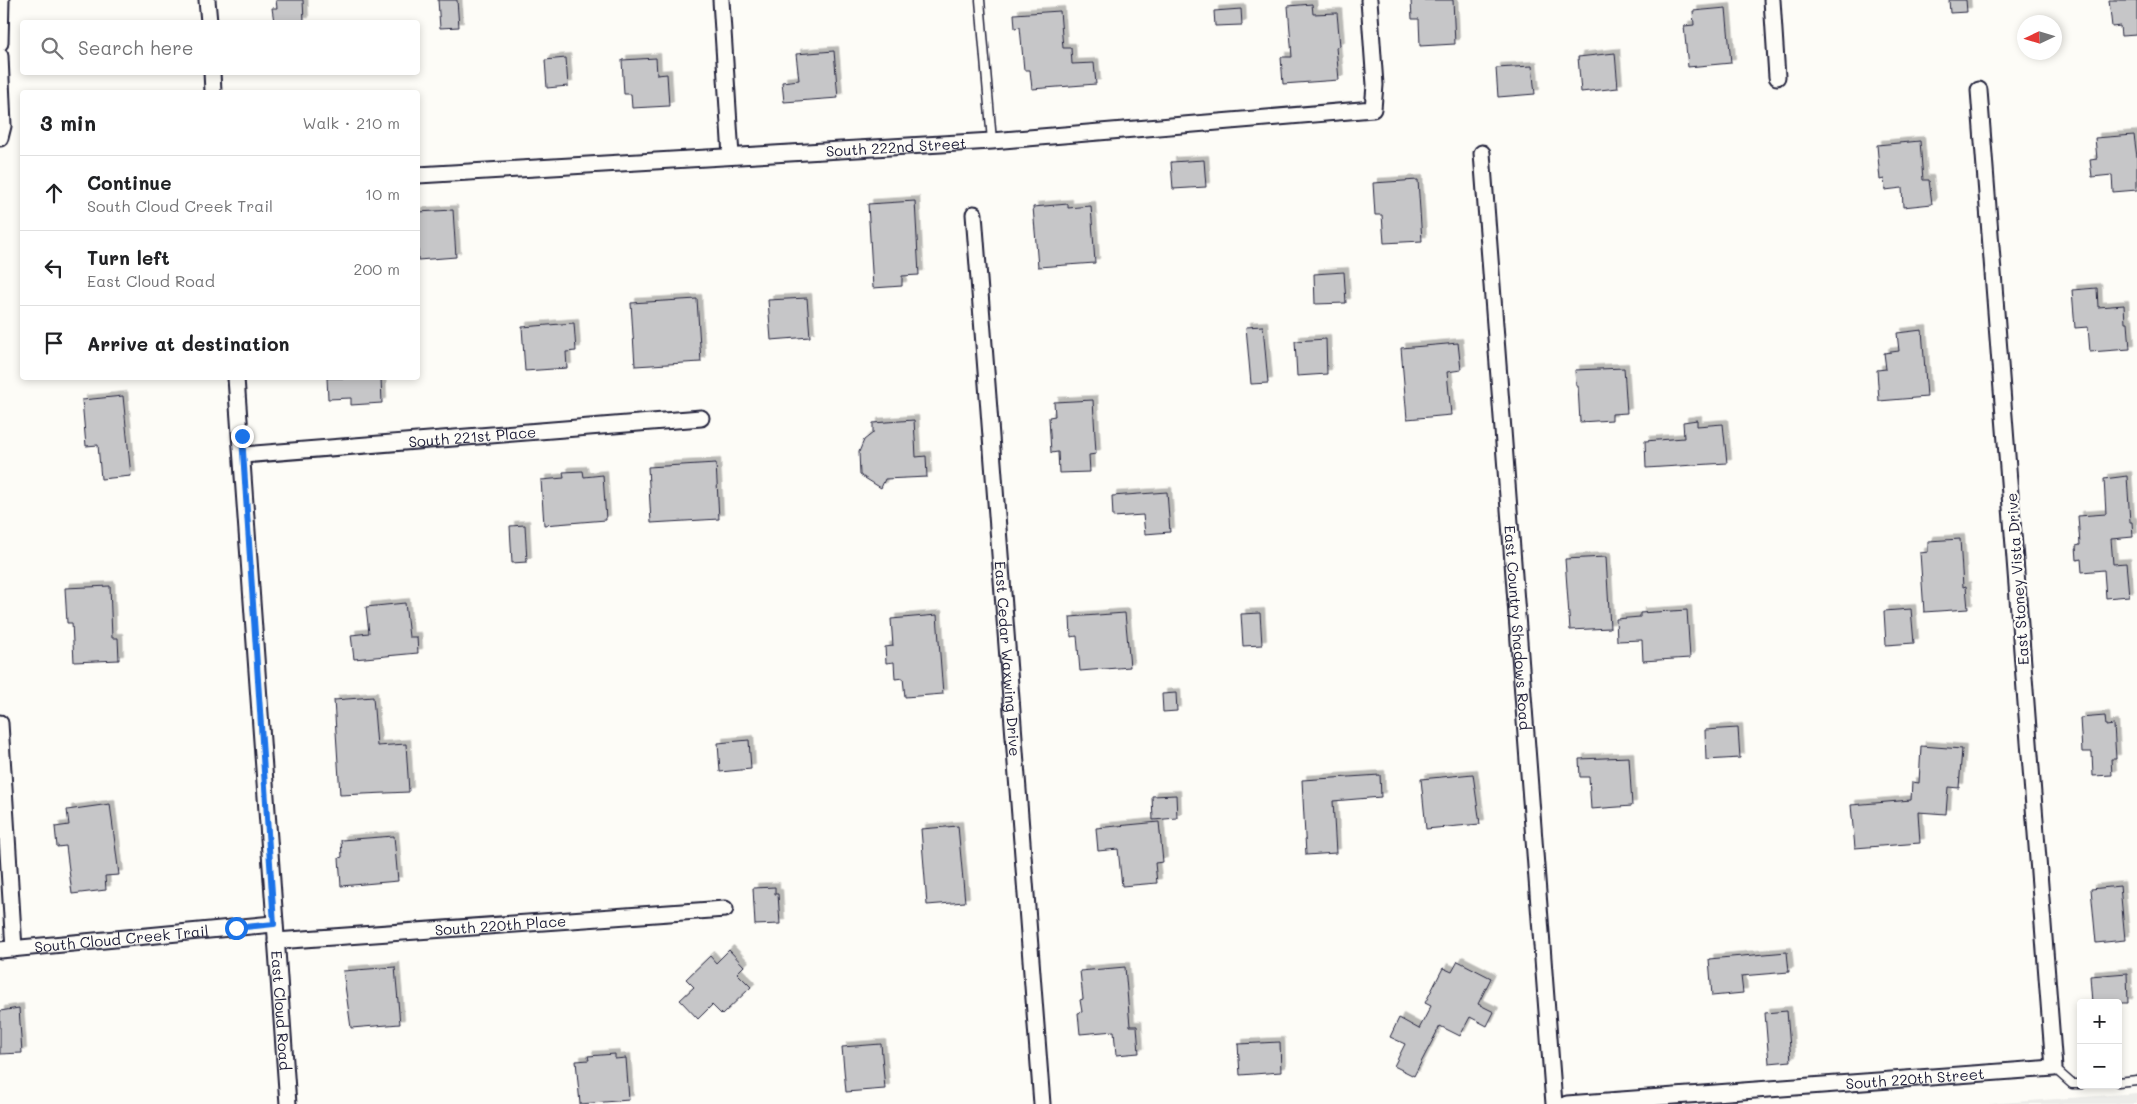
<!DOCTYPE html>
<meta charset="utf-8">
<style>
body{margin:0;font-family:Mali,sans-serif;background:#f2f2f2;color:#202124}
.controls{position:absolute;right:15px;bottom:15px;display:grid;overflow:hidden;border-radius:5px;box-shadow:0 2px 8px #0003}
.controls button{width:45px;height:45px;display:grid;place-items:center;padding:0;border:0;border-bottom:1px solid #e0e0e0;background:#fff;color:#202124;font:25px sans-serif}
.compass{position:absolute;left:2017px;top:15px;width:45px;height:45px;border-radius:50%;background:#fff;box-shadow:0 2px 8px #0003;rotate:266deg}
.stop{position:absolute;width:15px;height:15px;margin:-11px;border:4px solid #1a73e8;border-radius:50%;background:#fff}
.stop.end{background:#1a73e8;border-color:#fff;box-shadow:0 1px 5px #0008}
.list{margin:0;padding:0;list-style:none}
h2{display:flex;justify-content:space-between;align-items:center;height:65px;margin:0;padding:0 20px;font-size:21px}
h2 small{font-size:16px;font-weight:400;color:#757577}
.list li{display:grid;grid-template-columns:32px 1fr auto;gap:15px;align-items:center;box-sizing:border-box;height:75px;padding:0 20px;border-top:1px solid #e0e0e0}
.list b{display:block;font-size:19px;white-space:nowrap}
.list p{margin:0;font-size:16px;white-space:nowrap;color:#757577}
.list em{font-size:16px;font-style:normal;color:#757577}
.icon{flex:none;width:28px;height:28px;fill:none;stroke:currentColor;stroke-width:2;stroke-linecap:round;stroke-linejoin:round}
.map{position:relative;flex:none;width:2137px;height:1104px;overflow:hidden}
.search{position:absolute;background:#fff;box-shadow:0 2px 8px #0003;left:20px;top:20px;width:400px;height:55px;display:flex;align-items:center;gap:12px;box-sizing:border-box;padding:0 18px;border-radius:5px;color:#757577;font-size:19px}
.panel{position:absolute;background:#fff;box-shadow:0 2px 8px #0003;left:20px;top:90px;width:400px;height:290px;border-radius:5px}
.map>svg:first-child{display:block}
</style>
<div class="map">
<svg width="2137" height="1104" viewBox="0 0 2137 1104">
<defs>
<filter id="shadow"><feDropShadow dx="4.5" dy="-4.5" stdDeviation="0" flood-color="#0004"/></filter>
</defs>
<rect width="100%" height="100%" fill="#fdfcf7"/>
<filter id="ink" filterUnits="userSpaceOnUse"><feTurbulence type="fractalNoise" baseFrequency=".02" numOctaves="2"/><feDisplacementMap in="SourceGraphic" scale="10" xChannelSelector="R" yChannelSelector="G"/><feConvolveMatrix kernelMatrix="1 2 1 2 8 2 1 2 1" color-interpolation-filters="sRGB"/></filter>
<g filter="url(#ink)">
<polygon fill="#ecece9" points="2137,1093 2137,1104 1988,1104"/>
<g fill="#c6c6c8" stroke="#22223b" filter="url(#shadow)">
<polygon points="276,0 303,0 304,22 274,22 272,8 277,8"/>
<polygon points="438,0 457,0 459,27 440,28"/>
<polygon points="1411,0 1453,0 1455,44 1420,46 1419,19 1412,19"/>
<polygon points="1949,0 1966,0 1967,12 1950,13"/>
<polygon points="2109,0 2137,0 2137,35 2121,36 2120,26 2112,27"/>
<polygon points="1312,4 1313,14 1337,13 1340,46 1336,47 1339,80 1283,84 1281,57 1292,57 1288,6"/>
<polygon points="1726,8 1731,63 1688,67 1684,26 1694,25 1693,11"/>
<polygon points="1241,9 1242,25 1215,26 1214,11"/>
<polygon points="1060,11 1063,48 1071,48 1072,64 1094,63 1096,84 1032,89 1030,70 1024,70 1020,27 1015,28 1014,14"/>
<polygon points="834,51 838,98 784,102 782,82 799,80 796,54"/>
<polygon points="1615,53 1618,88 1581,92 1578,57"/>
<polygon points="566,58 568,86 547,88 545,60"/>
<polygon points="656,58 657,75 667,74 669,106 632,108 631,94 624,94 622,60"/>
<polygon points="1532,66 1535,94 1498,97 1496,68"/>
<polygon points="2134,135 2137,157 2137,190 2113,192 2112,175 2092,177 2090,160 2097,159 2095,138"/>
<polygon points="1920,141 1923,180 1929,180 1932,204 1903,207 1902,188 1885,190 1884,179 1880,180 1877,145"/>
<polygon points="1204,160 1206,187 1173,189 1171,162"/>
<polygon points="1418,180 1422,241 1384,243 1382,215 1375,215 1373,183"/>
<polygon points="915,201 919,275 902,276 902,286 873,288 868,204"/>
<polygon points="1068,204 1068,208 1091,206 1095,263 1038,267 1033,207"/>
<polygon points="453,210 456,257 418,260 418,212"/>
<polygon points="1344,272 1346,303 1315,304 1314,274"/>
<polygon points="2097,288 2098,307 2124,305 2125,323 2128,323 2130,349 2090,352 2088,327 2075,328 2072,290"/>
<polygon points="807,298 810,337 771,340 768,300"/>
<polygon points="697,299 701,362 635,366 631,303"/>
<polygon points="574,323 576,351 566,352 567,368 525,371 522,327"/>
<polygon points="1263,326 1268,383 1251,384 1246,327"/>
<polygon points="1922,330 1927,397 1879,401 1877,370 1886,369 1884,353 1899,351 1897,333"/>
<polygon points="1326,339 1327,374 1297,376 1295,341"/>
<polygon points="1458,343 1461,370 1447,372 1451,415 1407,419 1401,348"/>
<polygon points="1624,368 1627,413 1612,414 1612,420 1580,422 1578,386 1576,386 1575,370"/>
<polygon points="327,378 381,378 382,403 351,405 351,398 328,399"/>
<polygon points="123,396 131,476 101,479 98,445 86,446 82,400"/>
<polygon points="1093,400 1096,454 1089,455 1090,472 1059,473 1058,452 1051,453 1049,417 1055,416 1054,402"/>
<polygon points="914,420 916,457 926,456 927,477 885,479 881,488 860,475 859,452 864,440 873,433 873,423"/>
<polygon points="1697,420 1697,426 1723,424 1727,463 1646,468 1645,441 1684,438 1683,422"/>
<polygon points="716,463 719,519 651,523 648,467"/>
<polygon points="583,471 584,477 603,475 606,520 544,525 541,480 564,478 563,472"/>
<polygon points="2127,476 2130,522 2132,522 2133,537 2111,539 2113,564 2126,563 2129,596 2106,598 2104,570 2082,572 2081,559 2077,560 2076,546 2080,545 2078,516 2106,514 2104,479"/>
<polygon points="1167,492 1170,532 1145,534 1143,515 1113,517 1112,496"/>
<polygon points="525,525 527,562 512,563 510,526"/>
<polygon points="1960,539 1963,587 1966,586 1968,609 1924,612 1920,553 1928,552 1928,541"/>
<polygon points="1606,557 1610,628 1570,630 1565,559"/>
<polygon points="110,586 112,638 118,638 119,660 74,662 72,623 67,623 65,588"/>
<polygon points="405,603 409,637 417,637 418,653 354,659 351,635 369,633 366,607"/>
<polygon points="1911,609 1914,643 1886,645 1884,611"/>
<polygon points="1687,610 1690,658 1643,661 1642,640 1617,641 1616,619 1640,617 1640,613"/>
<polygon points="1125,613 1130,667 1080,671 1077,636 1071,637 1070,617"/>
<polygon points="1260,613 1262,645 1243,646 1241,614"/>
<polygon points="937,615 943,694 905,697 903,678 895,679 894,662 886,663 885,647 893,646 891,619"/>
<polygon points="1176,693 1177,711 1163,712 1162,694"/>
<polygon points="373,697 377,746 406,744 409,792 340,795 334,700"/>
<polygon points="2105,716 2106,726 2114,725 2116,759 2111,759 2112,775 2093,776 2092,752 2082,752 2080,718"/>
<polygon points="1738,728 1740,758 1706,760 1705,730"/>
<polygon points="749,740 751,769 720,772 718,743"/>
<polygon points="1921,746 1962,749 1959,788 1948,787 1946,814 1918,812 1920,843 1855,848 1851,805 1911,800 1912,782 1919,783"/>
<polygon points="1629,757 1632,806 1591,809 1589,777 1580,777 1579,759"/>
<polygon points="1473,774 1480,824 1426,829 1421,779"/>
<polygon points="1380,775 1381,797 1333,801 1336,853 1306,855 1302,780"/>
<polygon points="1176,795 1177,818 1153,820 1152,796"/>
<polygon points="110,804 119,875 105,876 106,890 72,894 66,846 57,847 55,827 69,825 67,810"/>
<polygon points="1159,822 1163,862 1155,863 1157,883 1122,886 1118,849 1098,851 1096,828"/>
<polygon points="958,826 965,902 927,905 921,829"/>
<polygon points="394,836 398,881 341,886 339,858 342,857 341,840"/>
<polygon points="2120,886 2125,940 2096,943 2091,889"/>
<polygon points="775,887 775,894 778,894 780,924 755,925 753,888"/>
<polygon points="729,950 744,966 737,973 751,987 722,1015 712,1005 698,1019 680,1000 694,987 686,979 710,956 716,963"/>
<polygon points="1787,952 1789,972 1741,976 1743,993 1712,996 1709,959"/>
<polygon points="1458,961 1491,978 1478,1004 1494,1012 1487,1026 1470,1017 1460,1036 1440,1026 1414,1076 1394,1066 1405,1044 1390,1037 1399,1018 1419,1029 1431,1006 1425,1003 1443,968 1452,972"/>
<polygon points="395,967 400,1024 351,1028 343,971"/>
<polygon points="1125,967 1130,1026 1137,1026 1139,1053 1116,1055 1114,1031 1080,1034 1078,1013 1082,1012 1080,1000 1083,999 1080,971"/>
<polygon points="2127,973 2128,1003 2092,1003 2090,976"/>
<polygon points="19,1008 22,1053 0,1054 0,1011"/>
<polygon points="1787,1011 1791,1061 1769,1063 1765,1013"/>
<polygon points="1280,1042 1281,1072 1240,1075 1238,1044"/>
<polygon points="881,1044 885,1089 846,1092 842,1047"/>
<polygon points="615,1054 615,1059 626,1058 629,1100 580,1104 576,1061 589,1060 588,1056"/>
</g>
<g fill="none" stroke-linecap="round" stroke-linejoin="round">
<defs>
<g id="service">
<polyline points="980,0 992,141"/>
<polyline points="2054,1068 2072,1084 2081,1084"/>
<polyline points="2118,1082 2137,1080"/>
</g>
<g id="minor">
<polyline points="207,0 209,22"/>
<polyline points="721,0 731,156"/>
<polyline points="1772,0 1777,77"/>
<polyline points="0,43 1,0"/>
<polyline points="0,56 3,126 0,138"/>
<polyline points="212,72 213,92"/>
<path id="s1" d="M1482 153 1554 1104"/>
<path id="s2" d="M418 175 992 141 1373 109 1375 85 1369 0"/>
<path id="s3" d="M974 214 1042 1104"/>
<path id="s4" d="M236 378 288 1104"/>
<path id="s5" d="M243 455 701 418"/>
<polyline points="0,723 14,949"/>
<path id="s6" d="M276 941 725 909"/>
<path id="s7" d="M0 950 273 924"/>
<path id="s8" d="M1567 1104 2054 1068 1979 90"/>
</g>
</defs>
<use href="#service" stroke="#22223b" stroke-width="11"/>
<use href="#minor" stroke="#22223b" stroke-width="19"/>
<use href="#service" stroke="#fdfcf7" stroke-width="8"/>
<use href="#minor" stroke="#fdfcf7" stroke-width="15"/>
</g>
</g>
<g fill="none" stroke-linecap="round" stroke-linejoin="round" filter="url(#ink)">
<polyline stroke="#1a73e8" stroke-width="6" points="236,928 274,924 242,436"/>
</g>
<g text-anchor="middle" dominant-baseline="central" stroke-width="4.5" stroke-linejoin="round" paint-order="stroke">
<g font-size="15" fill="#22223b" stroke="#fdfcf7">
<text stroke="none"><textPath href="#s2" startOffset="479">South 222nd Street</textPath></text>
<text stroke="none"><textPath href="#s5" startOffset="230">South 221st Place</textPath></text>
<text transform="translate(2017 579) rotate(-94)">East Stoney Vista Drive</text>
<text stroke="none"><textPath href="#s1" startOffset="476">East Country Shadows Road</textPath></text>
<text stroke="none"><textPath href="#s3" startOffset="446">East Cedar Waxwing Drive</textPath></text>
<text stroke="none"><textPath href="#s6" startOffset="225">South 220th Place</textPath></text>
<text stroke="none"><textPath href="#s7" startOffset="122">South Cloud Creek Trail</textPath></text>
<text stroke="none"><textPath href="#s4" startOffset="634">East Cloud Road</textPath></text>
<text stroke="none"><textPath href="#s8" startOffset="349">South 220th Street</textPath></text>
</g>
</g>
</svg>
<div class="controls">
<button>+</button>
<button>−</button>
</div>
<svg class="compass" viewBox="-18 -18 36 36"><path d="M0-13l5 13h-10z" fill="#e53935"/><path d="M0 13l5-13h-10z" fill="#757577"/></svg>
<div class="stop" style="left:236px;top:928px"></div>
<div class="stop end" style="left:242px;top:436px"></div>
<div class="search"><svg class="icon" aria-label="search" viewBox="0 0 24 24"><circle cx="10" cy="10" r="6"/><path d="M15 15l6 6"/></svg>Search here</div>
<section class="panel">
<h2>3 min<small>Walk · 210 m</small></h2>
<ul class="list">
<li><svg class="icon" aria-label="ahead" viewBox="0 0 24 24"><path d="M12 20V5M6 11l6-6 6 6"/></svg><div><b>Continue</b><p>South Cloud Creek Trail</p></div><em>10 m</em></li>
<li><svg class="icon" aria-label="left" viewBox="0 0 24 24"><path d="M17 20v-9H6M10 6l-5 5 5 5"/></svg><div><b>Turn left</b><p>East Cloud Road</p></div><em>200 m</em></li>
<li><svg class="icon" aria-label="arrive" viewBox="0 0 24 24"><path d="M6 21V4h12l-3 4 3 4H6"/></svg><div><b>Arrive at destination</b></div></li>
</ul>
</section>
</div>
